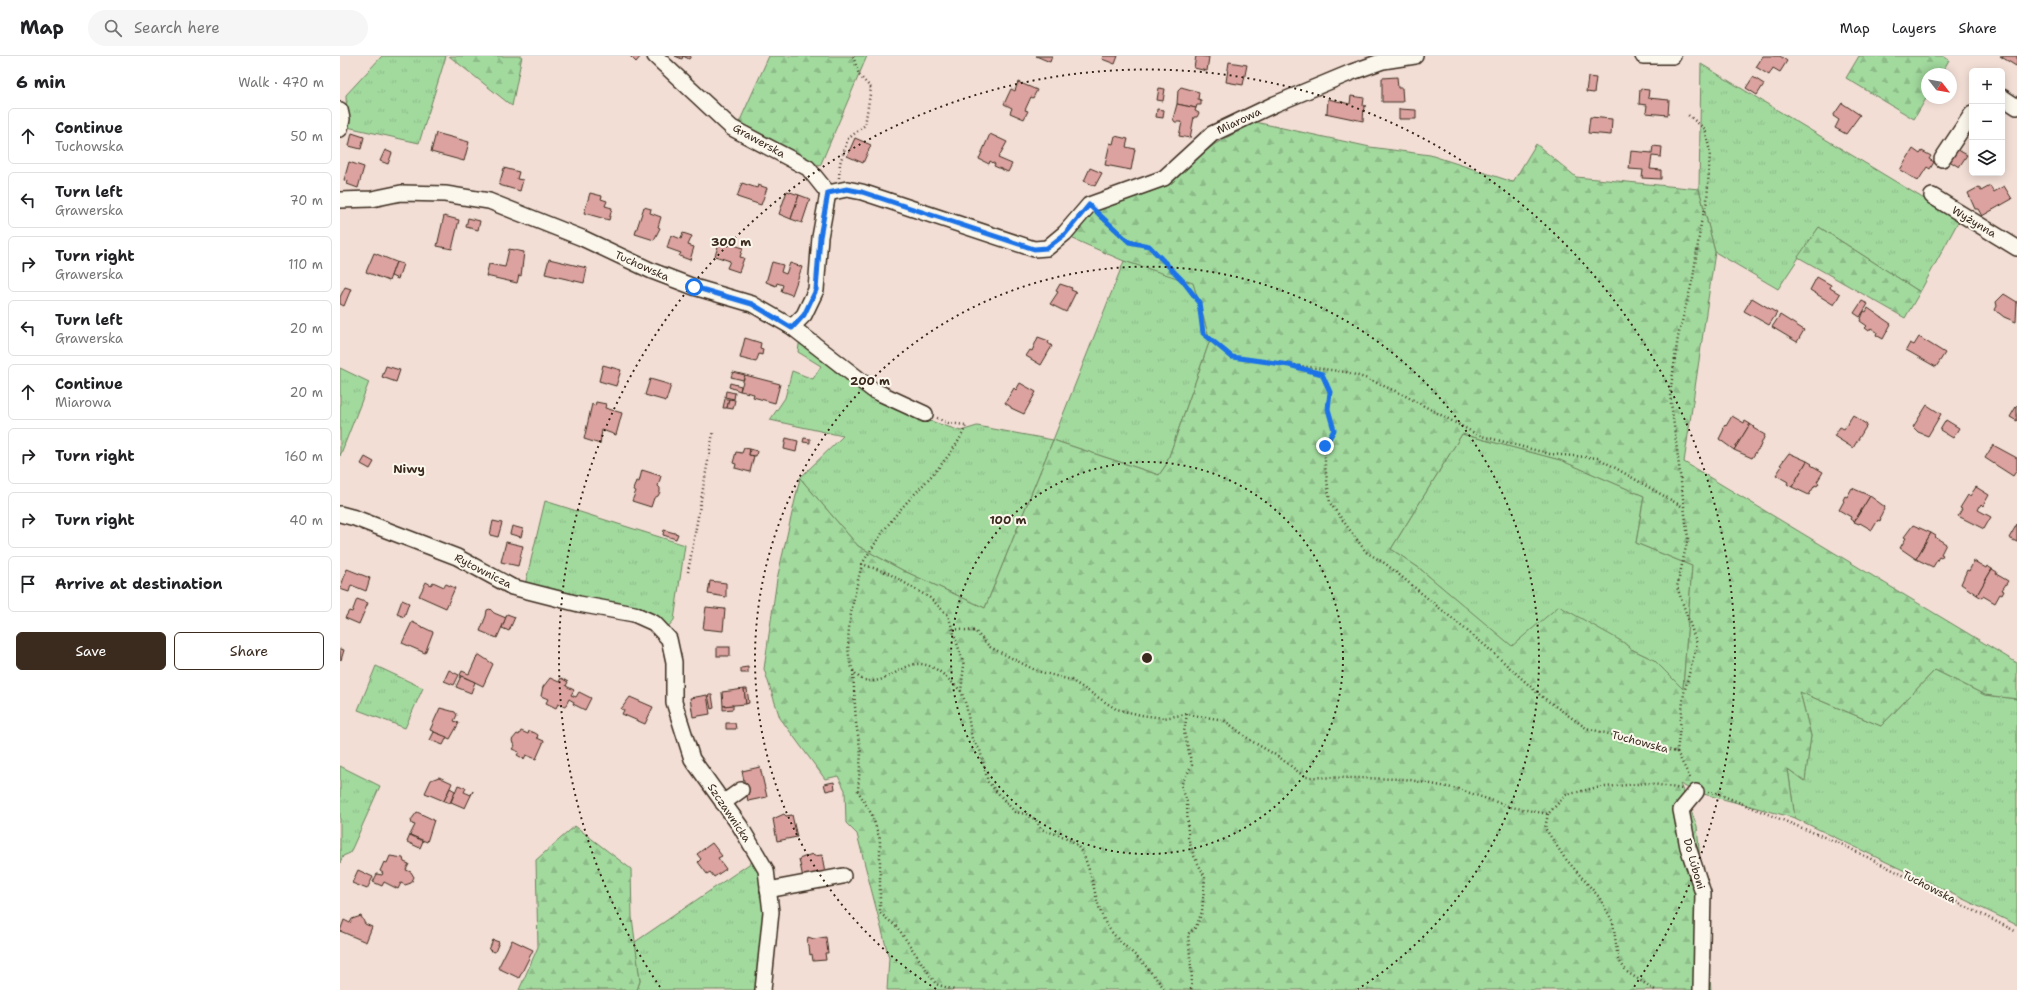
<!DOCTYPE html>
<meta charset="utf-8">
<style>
body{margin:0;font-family:"Shantell Sans",sans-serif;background:#f6f6f6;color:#202124}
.controls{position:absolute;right:12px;top:12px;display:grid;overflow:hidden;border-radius:6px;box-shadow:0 2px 10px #0003}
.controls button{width:36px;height:36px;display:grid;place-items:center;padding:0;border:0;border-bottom:1px solid #e0e0e0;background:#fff;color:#202124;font:20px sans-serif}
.compass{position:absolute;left:1581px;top:12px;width:36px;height:36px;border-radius:50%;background:#fff;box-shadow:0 2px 10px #0003;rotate:121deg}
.stop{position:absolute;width:12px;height:12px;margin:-9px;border:3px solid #1a73e8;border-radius:50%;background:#fff}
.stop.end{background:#1a73e8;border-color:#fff;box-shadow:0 1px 4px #0008}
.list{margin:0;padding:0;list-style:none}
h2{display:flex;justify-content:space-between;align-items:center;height:52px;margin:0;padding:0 16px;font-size:17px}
h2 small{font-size:13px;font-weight:400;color:#757577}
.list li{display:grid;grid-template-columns:26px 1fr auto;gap:12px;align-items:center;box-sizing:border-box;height:56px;margin:0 8px 8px;padding:0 8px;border:1px solid #e0e0e0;border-radius:6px}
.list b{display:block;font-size:15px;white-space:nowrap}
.list p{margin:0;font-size:13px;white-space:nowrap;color:#757577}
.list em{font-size:13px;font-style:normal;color:#757577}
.actions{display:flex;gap:8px;padding:12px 16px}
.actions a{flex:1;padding:9px 0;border:1px solid #3b2a1e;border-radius:6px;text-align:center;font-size:14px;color:#3b2a1e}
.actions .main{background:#3b2a1e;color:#fff}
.icon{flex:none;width:22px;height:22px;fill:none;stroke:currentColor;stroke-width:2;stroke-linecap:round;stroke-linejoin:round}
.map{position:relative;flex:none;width:1677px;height:934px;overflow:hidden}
header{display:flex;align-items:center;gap:24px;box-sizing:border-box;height:56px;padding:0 20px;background:#fff;border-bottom:1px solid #e0e0e0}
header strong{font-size:19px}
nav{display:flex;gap:22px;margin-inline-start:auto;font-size:14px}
.search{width:280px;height:36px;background:#f6f6f6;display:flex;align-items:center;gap:10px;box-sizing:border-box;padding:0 14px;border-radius:22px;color:#757577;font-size:15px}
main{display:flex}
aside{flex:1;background:#fff}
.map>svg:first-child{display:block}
</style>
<header>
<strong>Map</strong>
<div class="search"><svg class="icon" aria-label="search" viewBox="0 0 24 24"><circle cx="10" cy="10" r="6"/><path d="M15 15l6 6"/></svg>Search here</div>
<nav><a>Map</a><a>Layers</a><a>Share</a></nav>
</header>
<main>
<aside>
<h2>6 min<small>Walk · 470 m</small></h2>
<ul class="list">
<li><svg class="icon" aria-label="ahead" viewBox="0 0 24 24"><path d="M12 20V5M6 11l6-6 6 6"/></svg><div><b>Continue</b><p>Tuchowska</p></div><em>50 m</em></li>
<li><svg class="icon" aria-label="left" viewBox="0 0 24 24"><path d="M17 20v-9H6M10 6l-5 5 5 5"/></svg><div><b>Turn left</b><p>Grawerska</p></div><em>70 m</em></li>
<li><svg class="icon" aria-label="right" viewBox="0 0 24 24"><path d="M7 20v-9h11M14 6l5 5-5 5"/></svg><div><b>Turn right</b><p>Grawerska</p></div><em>110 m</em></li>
<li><svg class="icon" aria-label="left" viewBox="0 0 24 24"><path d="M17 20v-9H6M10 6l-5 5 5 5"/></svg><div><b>Turn left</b><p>Grawerska</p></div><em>20 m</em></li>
<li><svg class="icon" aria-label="ahead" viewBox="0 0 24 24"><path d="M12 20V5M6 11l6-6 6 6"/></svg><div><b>Continue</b><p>Miarowa</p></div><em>20 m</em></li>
<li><svg class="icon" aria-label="right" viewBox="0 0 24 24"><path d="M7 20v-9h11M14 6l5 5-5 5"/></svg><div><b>Turn right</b></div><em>160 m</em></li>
<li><svg class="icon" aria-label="right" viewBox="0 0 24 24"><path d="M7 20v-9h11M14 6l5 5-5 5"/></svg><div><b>Turn right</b></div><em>40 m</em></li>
<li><svg class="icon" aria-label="arrive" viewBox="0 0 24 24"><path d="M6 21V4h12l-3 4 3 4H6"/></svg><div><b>Arrive at destination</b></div></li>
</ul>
<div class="actions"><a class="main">Save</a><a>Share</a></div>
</aside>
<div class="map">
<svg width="1677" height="934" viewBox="0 0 1677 934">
<defs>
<pattern id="grass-tufts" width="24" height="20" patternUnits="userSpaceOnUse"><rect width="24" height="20" fill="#a2da9e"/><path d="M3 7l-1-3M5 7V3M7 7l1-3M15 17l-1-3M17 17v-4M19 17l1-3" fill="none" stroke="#8cbb88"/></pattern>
<pattern id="forest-firs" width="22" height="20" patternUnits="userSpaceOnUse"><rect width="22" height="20" fill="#a2da9e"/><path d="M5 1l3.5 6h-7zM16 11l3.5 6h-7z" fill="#8cbb88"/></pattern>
</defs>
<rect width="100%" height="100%" fill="#f2ded5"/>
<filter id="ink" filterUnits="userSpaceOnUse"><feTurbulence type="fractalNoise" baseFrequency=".025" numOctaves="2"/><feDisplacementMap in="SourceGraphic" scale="8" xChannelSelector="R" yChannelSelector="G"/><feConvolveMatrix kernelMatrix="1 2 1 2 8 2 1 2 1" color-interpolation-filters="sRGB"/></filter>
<g filter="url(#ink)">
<g fill="url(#grass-tufts)" stroke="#6e825e">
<polygon points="42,0 106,0 79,87 7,71 6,39"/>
<polygon points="1361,8 1619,164 1580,236 1479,171 1438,233 1375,196 1359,133"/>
<polygon points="784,205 853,226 870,284 826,409 819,419 713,384 645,552 564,515 518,490 460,422 503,380 430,364 445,342 452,315 473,323 481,310 458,296 460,282 520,331 556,354 621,375 637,370 713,384"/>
<polygon points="0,312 29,326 0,400"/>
<polygon points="1122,378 1221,404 1304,440 1296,487 1352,510 1343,633 1314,604 1291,593 1283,586 1172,591 1079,512 1051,493"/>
<polygon points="205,445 345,489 334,564 327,572 310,556 278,546 253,544 185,529"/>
<polygon points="36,610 83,632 65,672 18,654"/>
<polygon points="1595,614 1645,639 1677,643 1677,869 1455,762 1448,713 1464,725 1471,680 1460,636 1541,670"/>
<polygon points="0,710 40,730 10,797 3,800 0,807"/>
<polygon points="415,804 423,825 420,841 428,849 416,934 297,934 300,925 295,886"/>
</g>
<g fill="url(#forest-firs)" stroke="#6e825e" fill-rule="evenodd">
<polygon points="109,0 182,0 172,50"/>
<polygon points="429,0 527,0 480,110 398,69"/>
<polygon points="1519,0 1603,0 1609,4 1601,18 1587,18 1587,41 1574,63 1506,22"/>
<path d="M915 66 1030 91 1090 99 1173 126 1196 88 1236 121 1359 133 1375 196 1344 406 1677 607V643L1645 639 1595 614 1541 670 1460 636 1471 680 1465 725 1448 713 1455 762 1356 736 1340 728 1357 770 1371 934H547L549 902 517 778 506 767 505 734 498 720 485 723 440 662 424 613 437 523 460 422 518 490 564 515 645 552 713 384 819 419 826 409 870 284 853 227 784 205 731 182 749 159 785 141 822 129 875 88ZM1122 378 1220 404 1304 440 1296 487 1352 510 1343 633 1314 604 1291 593 1283 586 1219 550 1172 590 1079 512 1051 493Z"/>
<polygon points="1479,171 1580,236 1565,262 1458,201"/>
<polygon points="235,770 291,813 292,861 300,925 297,934 179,934 198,891 196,804"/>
</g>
<g fill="#dca29f" stroke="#3b2a1e">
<polygon points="290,0 301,0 296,6"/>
<polygon points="335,0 351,0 349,3 343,0 342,3"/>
<polygon points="696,0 712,0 710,6"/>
<polygon points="763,0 778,0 775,8 762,3"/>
<polygon points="856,0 869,1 867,15 854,12"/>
<polygon points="1423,0 1440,0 1447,5 1440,16 1433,12 1429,19 1416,11"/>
<polygon points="1660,0 1677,0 1677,8 1676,10"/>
<polygon points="889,6 907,9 903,29 886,26"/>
<polygon points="1057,21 1058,32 1062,32 1063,46 1042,46 1042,22"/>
<polygon points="1248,21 1256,22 1254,37 1246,36"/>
<polygon points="1413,21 1424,28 1417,39 1406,32"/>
<polygon points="678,26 697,34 693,42 691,41 685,54 688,55 684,63 670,57 672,52 664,48 671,33 675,35"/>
<polygon points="841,31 859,36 858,43 861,44 861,49 857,49 856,52 837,48 838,34"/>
<polygon points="819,32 825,33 823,45 817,44"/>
<polygon points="1300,33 1309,34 1308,42 1329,44 1328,59 1306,57 1307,49 1299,48"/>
<polygon points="1011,40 1024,42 1023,50 1026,50 1024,50 1023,65 985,57 987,57 988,43 1010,48"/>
<polygon points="1502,47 1520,59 1506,78 1495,72 1499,64 1493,60"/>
<polygon points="837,48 856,52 855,55 859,57 857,61 854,61 850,82 839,80 842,66 835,66 833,63"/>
<polygon points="817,53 824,54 823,62 816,61"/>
<polygon points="1059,53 1076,54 1076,63 1059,63"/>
<polygon points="1250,61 1272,63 1271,79 1248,77"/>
<polygon points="12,77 24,81 21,93 9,90"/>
<polygon points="96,77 129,86 124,105 91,96"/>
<polygon points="650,78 667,86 658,102 672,108 668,116 654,110 655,108 650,105 649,108 639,103"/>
<polygon points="775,80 788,83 786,91 795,93 791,114 765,109 770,87 773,88"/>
<polygon points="515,82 531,89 523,107 507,100"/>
<polygon points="1313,90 1322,91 1321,101 1312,100 1310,113 1321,114 1321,123 1302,122 1303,114 1289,113 1291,95 1312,97"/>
<polygon points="1613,91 1627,99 1619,111 1606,103"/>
<polygon points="1573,93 1580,98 1582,95 1591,100 1589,103 1594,106 1590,113 1587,111 1578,125 1560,114"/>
<polygon points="45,94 52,97 48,108 40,105"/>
<polygon points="9,106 24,111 18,132 7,128 8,125 4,124"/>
<polygon points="164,112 179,116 177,123 183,124 180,135 159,129"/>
<polygon points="750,112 762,117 755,130 744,125"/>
<polygon points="402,127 417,132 418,129 427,132 421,149 397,141"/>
<polygon points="1650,130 1654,136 1664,130 1672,143 1642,160 1638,153 1635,153 1628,137 1639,131 1641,135"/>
<polygon points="447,135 459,139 451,163 439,158"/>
<polygon points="250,137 262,140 261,143 267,145 265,150 272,152 269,164 244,157"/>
<polygon points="459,139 470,143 462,167 451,163"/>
<polygon points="304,151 311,153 310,157 321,161 318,171 320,172 314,184 295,178"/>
<polygon points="104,160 119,164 112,193 97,190"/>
<polygon points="128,162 140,165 138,174 126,171"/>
<polygon points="343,177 352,180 348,189 354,191 350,204 339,200 341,197 327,192 331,179 341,183"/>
<polygon points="380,184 403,192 400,201 404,202 399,216 387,212 390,205 375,200"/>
<polygon points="169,193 184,196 181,220 179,219 177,227 146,220 149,208 165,211"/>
<polygon points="34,197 56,206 49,225 26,216"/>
<polygon points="209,203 247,212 244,227 205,218"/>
<polygon points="56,206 63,208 58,223 51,220"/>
<polygon points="432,206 443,209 441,216 446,218 450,207 462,211 452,239 441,235 443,229 437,227 436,230 426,226"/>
<polygon points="1477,221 1491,229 1490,232 1500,238 1494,249 1470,234"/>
<polygon points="720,228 732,232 731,234 736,236 726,256 710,248 718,236 716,235"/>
<polygon points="5,231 11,233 4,250 0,248 0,241"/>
<polygon points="1664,238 1677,246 1676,266 1664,261 1655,254 1657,250 1656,246"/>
<polygon points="1412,242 1437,257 1429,269 1404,255"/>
<polygon points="1522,245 1528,248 1520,261 1514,257"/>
<polygon points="1528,252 1551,268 1543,283 1536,279 1537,276 1531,272 1529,275 1525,272 1527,270 1520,265 1524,255 1526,256"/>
<polygon points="1440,259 1464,274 1457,286 1432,271"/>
<polygon points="698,281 709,285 708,287 712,290 701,309 686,300 690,294 692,295"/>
<polygon points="1579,281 1605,297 1596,311 1566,294 1570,287 1574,289"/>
<polygon points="405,282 421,287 420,292 423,293 422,299 419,298 416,306 400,302"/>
<polygon points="263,309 281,314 276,330 259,325"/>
<polygon points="46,310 60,314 56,326 42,321"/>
<polygon points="393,316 405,319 403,324 391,321"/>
<polygon points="405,319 440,328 435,347 413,341 414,338 400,335"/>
<polygon points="310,323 331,329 326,345 305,339"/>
<polygon points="390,327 401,330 400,335 389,331"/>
<polygon points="680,327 696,336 684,358 671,352 671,351 665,347 674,332 676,334"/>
<polygon points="386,335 395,337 394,343 385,341"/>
<polygon points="385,343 389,343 387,352 383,352"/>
<polygon points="389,343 395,344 393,353 387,352"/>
<polygon points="256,346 266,348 265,352 282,357 276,379 262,374 260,388 244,383 252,348 255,350"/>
<polygon points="1587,349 1601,358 1588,380 1578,376 1573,371"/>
<polygon points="1677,349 1677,365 1670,361"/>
<polygon points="1513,359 1527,369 1513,392 1494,380 1500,371 1504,373"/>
<polygon points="1392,360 1404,367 1405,365 1410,368 1394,394 1379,383 1384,373 1383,372 1385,369 1386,370"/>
<polygon points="1606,364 1619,372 1613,382 1600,374"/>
<polygon points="1410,368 1414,371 1413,372 1425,379 1419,393 1418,393 1412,402 1394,394"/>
<polygon points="446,382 458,385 456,396 444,393"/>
<polygon points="464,382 470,383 470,387 463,386"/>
<polygon points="1653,389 1677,402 1677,414 1673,420 1645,402"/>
<polygon points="404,392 410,393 409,399 414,400 410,416 395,412 396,408 393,407 396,396 402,397"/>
<polygon points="410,393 417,395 416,400 409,399"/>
<polygon points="1449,397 1467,405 1452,431 1447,428 1448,426 1436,419 1442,410 1440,409"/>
<polygon points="25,401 34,406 30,413 21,408"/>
<polygon points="1467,405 1472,408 1471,409 1483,416 1477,426 1479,427 1477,430 1475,429 1469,439 1452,431"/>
<polygon points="302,414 321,420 318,430 320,432 320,436 318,440 314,442 311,451 292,445 296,435 293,434 296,425 299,426"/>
<polygon points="1636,431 1649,439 1643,450 1641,448 1638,454 1651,461 1644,473 1618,460 1622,453 1620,452 1628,439 1630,440"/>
<polygon points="1512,432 1530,440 1514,466 1510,463 1511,461 1499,454 1504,445 1503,444 1505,440 1507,441"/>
<polygon points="1530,440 1545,451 1540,461 1541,462 1540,465 1538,464 1532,474 1520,467 1519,468 1514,466"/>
<polygon points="153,465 162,467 158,481 150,479"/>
<polygon points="1677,468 1677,486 1669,482"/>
<polygon points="1573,469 1591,477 1576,503 1560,492 1566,482 1564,481"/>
<polygon points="172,470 183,473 181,481 170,478"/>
<polygon points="324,474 338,478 336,483 323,479"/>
<polygon points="1591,477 1596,480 1595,481 1606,488 1601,498 1603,499 1601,502 1599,501 1593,511 1576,503"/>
<polygon points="166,486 183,490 178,510 161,506"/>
<polygon points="1634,505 1646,512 1647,510 1652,513 1637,539 1621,528 1627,514 1629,515"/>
<polygon points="7,513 30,522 26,535 11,529 9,536 0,533"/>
<polygon points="1652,513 1657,516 1656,518 1668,525 1662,534 1664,535 1662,539 1660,538 1655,547 1643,540 1642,542 1637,539"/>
<polygon points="370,525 386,527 386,541 368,538"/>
<polygon points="86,526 91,529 93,526 104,531 106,528 115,532 106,552 79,540"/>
<polygon points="17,543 28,547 19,568 5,562 9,555 12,556"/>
<polygon points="62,544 69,547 64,561 57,558"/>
<polygon points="366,551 385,553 383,575 363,573"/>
<polygon points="150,553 154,557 166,562 157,582 140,575 146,560 147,554"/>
<polygon points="167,558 175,561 169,575 162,572"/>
<polygon points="72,566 93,576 85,597 62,587"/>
<rect x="377" y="591" width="13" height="9"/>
<polygon points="0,593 4,594 1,604 0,603"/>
<polygon points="138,598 153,608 143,630 120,619 122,615 129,618"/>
<polygon points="408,611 408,617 401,617 401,612"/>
<polygon points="109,614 119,619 114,629 104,625"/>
<polygon points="121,620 135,626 131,637 116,631"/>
<polygon points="210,622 219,626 221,622 228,626 226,630 234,634 231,639 236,641 239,636 251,642 245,654 233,648 234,646 229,643 225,651 218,648 216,652 206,647 208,643 201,640 203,631"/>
<polygon points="404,633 406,648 383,650 382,636"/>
<polygon points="404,633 407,633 409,647 406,648"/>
<polygon points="367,639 370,658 353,661 350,642"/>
<polygon points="368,639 372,639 374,652 371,653"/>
<polygon points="290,641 313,651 305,668 282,658 284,654 281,653"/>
<polygon points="393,649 393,653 383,654 383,650"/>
<polygon points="100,652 115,656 117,659 114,665 119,667 110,683 90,674"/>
<polygon points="386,667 395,667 396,673 386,673"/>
<polygon points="181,675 188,678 189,675 195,677 198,679 197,682 204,685 196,703 186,699 184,703 177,699 179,696 172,693 175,689 173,688 172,684 177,678 179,679"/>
<polygon points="94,676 107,681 103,689 90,684"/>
<polygon points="420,711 427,741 408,745 402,715"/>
<polygon points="99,721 112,727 104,745 85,737 91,724"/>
<polygon points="494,726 495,733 486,735 484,728"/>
<polygon points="118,729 126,732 124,736 131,739 133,735 125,752 111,746"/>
<polygon points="110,732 115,735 110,747 104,745"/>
<polygon points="77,756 94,764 87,786 70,779 75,769 72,768 71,764"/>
<polygon points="444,758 446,760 452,759 457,781 437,785 433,763"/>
<polygon points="70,779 83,785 80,792 67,786"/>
<polygon points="372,787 382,800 378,802 386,813 374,821 370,816 367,818 358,806 361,803 357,798"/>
<polygon points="472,798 474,800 482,799 485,818 463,822 459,803"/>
<polygon points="50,800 63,802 64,806 69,808 66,814 71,816 74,821 71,827 65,829 61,827 58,833 44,826 42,830 33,826 37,818 42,819 43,817 40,815 44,806 47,807"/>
<polygon points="18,814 33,821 27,833 12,827"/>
<polygon points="21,860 25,868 32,871 26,886 0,875 4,864 10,867 12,863"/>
<polygon points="468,881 474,883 486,881 488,897 485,897 486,904 473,905 472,898 470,899 469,889 467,887"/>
<polygon points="153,884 159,886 155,896 149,894"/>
<polygon points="172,884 193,894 179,922 158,912"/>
</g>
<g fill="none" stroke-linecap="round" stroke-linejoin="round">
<defs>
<g id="minor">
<polyline points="315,0 392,72 468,112 488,137"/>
<polyline points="1303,0 1333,0"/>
<polyline points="1662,41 1677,51"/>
<polyline points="0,54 2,63 0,73"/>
<polyline points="1602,103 1632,58"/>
<polyline points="488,137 507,133 522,136 694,193 707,192 725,177 749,149 824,122 872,78 935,48 1012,16 1043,5 1075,0"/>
<polyline points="1592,140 1677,192"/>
<polyline points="0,144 32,143 61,137 105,138 149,145 242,182 312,215 354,231 412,248 452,271 533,334 585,358"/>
<polyline points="452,271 464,259 476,234 480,181 488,137"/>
<polyline points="0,458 15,462 117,501 172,531 239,548 294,558 314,567 329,583 334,606 334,646 352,703 400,770 426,814 431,856 423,934"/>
<polyline points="1356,736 1341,754 1348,791 1363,837 1361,934"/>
<polyline points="383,747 401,734"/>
<polyline points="428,834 503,820"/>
</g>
</defs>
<use href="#minor" stroke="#3b2a1e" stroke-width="18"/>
<g stroke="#3b2a1e" stroke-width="2.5" stroke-dasharray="1 3" stroke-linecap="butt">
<polyline points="499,122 500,107 508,83 525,69 531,32 519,19 513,0"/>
<polyline points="759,159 789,186 809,190 843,225 859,246 863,277 892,301 1006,316 1028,323 1062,338 1138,379 1210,398 1258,402 1343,451"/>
<polyline points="959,312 982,317 990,336 988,353 994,375 985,390 985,409 990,447 1026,496 1046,508 1148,592 1201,640 1246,672 1337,696 1351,724"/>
<path d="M597 362 608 367 626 369C617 397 579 432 559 455 545 472 533 490 522 508L548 517 590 542 608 559 624 609 621 635 626 648 632 683 640 694 648 726 675 756 686 758 696 764 701 773C710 777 723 779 732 785 754 801 752 848 768 871 777 884 789 893 800 904 809 913 817 924 826 934"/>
<path d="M522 508C517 530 488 627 533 625 552 624 562 607 581 608 598 610 609 624 621 635"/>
<polyline points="348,516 373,377"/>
<polyline points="613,573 635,575 650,591 697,615 731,624 776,653 801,659 824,662 847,658 884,664 913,686 939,701 965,721 1065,723 1118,733 1171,751 1208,758 1226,739 1254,732 1308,727 1342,733"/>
<polyline points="513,615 516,667 521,697 518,735 532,759 540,784 540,857 558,872 596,928 614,934"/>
<polyline points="847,658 844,676 852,709 841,729 847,746 848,781 853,798 865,821 862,856 856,871 848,878 852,923 851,934"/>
<polyline points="1337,696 1344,637 1357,588 1337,531 1348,482 1330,338 1338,281 1353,222 1361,167 1367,145 1370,96 1365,73 1348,59"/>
<polyline points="1368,736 1376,737 1499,787 1677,876"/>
<polyline points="1208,758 1205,772 1224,801 1259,841 1273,866 1278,903 1287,916 1315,934"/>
</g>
<use href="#minor" stroke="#fbf7ec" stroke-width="15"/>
</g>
</g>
<g fill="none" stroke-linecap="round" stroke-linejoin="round" filter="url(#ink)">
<polyline stroke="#1a73e8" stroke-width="5" points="354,231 412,248 452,272 464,259 476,234 480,181 488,137 507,133 522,136 694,193 707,192 725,178 749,149 789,186 809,190 843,225 859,246 863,277 892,301 949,309 982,318 990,336 988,353 994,374 985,390"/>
</g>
<g fill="none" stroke="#3b2a1e" stroke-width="2" stroke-dasharray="2 4">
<circle cx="807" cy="602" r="196"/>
<path d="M596 933A392 392 0 1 1 1018 933"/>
<path d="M320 931A588 588 0 1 1 1294 931"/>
</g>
<g text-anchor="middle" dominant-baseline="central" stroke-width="4" stroke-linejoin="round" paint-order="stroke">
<g font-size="11" fill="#3b2a1e" stroke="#fbf7ec">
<text transform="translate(899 65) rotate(-25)">Miarowa</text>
<text transform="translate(419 85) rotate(29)">Grawerska</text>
<text transform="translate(1634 166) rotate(31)">Wyżynna</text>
<text transform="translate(302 210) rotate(24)">Tuchowska</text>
<text transform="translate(143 515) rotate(27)">Rytownicza</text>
<text transform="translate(1300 686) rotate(15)">Tuchowska</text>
<text transform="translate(389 757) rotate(56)">Szczawnicka</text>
<text transform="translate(1354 808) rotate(74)">Do Luboni</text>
<text transform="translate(1589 831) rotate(27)">Tuchowska</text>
</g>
<g font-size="12" font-weight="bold" fill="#3b2a1e" stroke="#fbf7ec">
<text x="69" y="413">Niwy</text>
</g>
</g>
<circle cx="807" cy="602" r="6" fill="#3b2a1e" stroke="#fbf7ec" stroke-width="2"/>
<g font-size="12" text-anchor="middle" font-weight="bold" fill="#3b2a1e" stroke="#fbf7ec" stroke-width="4" stroke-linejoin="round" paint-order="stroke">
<text x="391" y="190">300 m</text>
<text x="530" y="329">200 m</text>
<text x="668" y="468">100 m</text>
</g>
</svg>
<div class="controls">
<button>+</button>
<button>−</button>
<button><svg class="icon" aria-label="layers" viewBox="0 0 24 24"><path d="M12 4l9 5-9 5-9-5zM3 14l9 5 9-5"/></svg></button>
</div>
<svg class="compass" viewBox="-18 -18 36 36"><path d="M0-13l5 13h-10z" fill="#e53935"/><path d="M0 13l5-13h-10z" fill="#757577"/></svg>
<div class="stop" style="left:354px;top:231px"></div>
<div class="stop end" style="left:985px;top:390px"></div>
</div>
</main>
